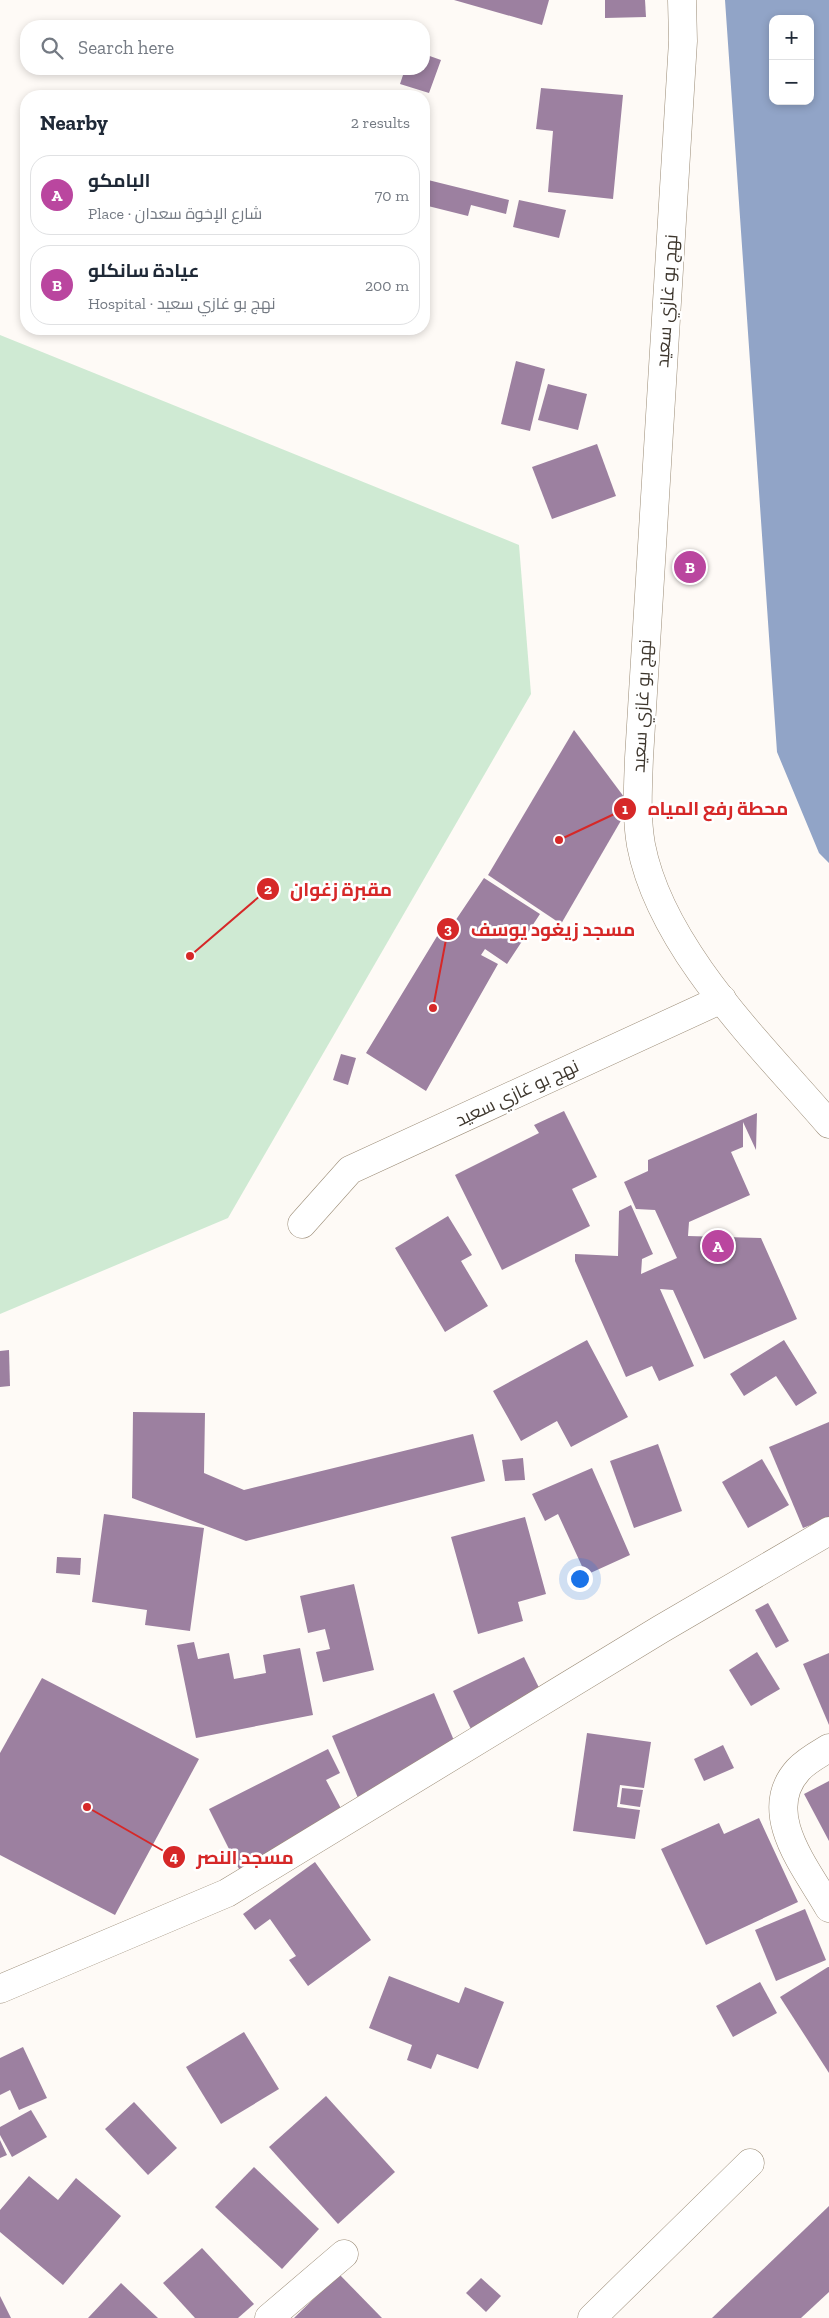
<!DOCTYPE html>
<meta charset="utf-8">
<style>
body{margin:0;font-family:"Zilla Slab",Cairo,serif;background:#f6f6f7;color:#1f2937}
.controls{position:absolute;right:15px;top:15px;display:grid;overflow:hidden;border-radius:10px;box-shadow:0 2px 8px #0003}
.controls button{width:45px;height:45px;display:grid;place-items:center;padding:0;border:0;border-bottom:1px solid #e0e1e3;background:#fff;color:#1f2937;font:25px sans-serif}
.you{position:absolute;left:579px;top:1578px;width:18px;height:18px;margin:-12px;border:4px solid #fff;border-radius:50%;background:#1a73e8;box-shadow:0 0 0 8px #1a73e833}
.badge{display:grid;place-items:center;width:32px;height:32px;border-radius:50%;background:#ba469f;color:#fff;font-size:16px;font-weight:700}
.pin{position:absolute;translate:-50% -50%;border:2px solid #fff;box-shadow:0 1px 5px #0006}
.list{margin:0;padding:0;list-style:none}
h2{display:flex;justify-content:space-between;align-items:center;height:65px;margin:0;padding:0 20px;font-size:21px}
h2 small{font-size:16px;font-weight:400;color:#747a83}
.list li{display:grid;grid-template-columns:32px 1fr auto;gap:15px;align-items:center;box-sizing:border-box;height:80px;margin:0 10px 10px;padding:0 10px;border:1px solid #e0e1e3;border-radius:20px}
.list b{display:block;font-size:19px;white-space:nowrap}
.list p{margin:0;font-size:16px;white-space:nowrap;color:#747a83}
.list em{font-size:16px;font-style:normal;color:#747a83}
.icon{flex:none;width:28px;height:28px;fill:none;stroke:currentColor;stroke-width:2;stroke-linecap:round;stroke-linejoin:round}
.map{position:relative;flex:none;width:829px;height:2318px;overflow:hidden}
.search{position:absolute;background:#fff;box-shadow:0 2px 8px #0003;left:20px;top:20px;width:410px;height:55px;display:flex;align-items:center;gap:12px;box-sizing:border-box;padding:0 18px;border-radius:20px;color:#747a83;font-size:19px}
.panel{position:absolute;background:#fff;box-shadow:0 2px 8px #0003;left:20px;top:90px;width:410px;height:245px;border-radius:20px}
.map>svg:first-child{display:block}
</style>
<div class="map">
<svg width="829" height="2318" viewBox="0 0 829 2318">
<rect width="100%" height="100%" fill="#fefaf6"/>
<polygon fill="#cfead3" points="0,335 519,545 531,694 228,1218 0,1314"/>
<path fill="#91a4c7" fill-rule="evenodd" d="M725 0H829V863L819 853 777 752ZM773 19H810V101H773Z"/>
<g fill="#9c80a0">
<polygon points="454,0 549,0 542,25"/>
<polygon points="605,0 645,0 646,17 605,18"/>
<polygon points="424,54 441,60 429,93 400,84 405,69 424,69"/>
<polygon points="541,88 623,95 613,199 548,192 553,131 536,129"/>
<polygon points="424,179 509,200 506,214 471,205 468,216 424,205"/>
<polygon points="519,200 566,210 559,238 513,227"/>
<polygon points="516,361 545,369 530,431 501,424"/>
<polygon points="548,384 587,394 578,430 538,420"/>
<polygon points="597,444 616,496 552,519 532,467"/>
<polygon points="574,730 630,805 561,924 488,875"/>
<polygon points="484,878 540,914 507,964 485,949 481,955 498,964 426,1091 366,1053 439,933 445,936"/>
<polygon points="341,1054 356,1058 348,1085 333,1080"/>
<polygon points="564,1111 597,1177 572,1189 590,1226 502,1270 455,1175 539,1133 534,1125"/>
<polygon points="757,1113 756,1150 743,1122 743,1147 731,1152 750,1195 689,1222 688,1236 761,1238 797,1319 704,1359 673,1290 660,1289 694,1366 659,1381 652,1366 626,1377 575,1261 575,1254 618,1256 619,1211 631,1205 653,1254 642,1259 641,1274 677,1258 655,1210 636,1209 624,1182 648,1171 648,1160"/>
<polygon points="448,1216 472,1255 461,1261 488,1306 445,1332 395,1248"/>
<polygon points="587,1340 628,1417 571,1447 557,1421 521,1441 493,1391"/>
<polygon points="784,1340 817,1393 796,1406 776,1376 744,1396 730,1374"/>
<polygon points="9,1350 10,1386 0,1387 0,1351"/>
<polygon points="133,1412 205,1413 204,1473 244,1490 473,1434 485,1481 246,1541 132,1498"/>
<polygon points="829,1422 829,1518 803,1528 769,1447"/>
<polygon points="658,1444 682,1511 634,1528 610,1461"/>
<polygon points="523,1458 525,1480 505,1481 502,1460"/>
<polygon points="762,1459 789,1505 748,1528 722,1482"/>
<polygon points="592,1468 630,1555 586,1575 558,1514 545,1521 532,1494"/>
<polygon points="104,1514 204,1528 190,1631 145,1625 147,1610 92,1602"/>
<polygon points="525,1517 546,1594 518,1602 523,1621 478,1634 451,1537"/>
<polygon points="57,1557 81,1558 80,1575 56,1573"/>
<polygon points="354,1584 374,1670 323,1682 316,1652 330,1649 325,1629 308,1633 300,1596"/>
<polygon points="768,1603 789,1641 776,1648 755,1610"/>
<polygon points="194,1642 198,1659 229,1653 234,1679 266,1673 263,1655 300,1648 313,1715 196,1738 177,1645"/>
<polygon points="757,1652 780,1689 751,1706 729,1670"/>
<polygon points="829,1653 829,1725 803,1664"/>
<polygon points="524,1657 545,1700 477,1742 453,1691"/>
<polygon points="42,1678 199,1759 115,1915 0,1855 0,1753"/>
<polygon points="434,1693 458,1750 358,1798 332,1736"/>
<polygon points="587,1733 651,1742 644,1788 620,1785 617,1807 640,1810 635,1839 573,1831"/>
<polygon points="723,1745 734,1768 704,1781 694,1759"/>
<polygon points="328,1749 340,1773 326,1780 346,1818 240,1871 209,1809"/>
<polygon points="829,1781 829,1841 804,1794"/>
<polygon points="622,1788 643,1790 640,1807 620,1804"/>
<polygon points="759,1818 798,1902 706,1945 661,1849 719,1823 724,1834"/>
<polygon points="315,1862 371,1940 308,1986 289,1960 296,1956 270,1919 255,1930 243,1914"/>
<polygon points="805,1909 826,1960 776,1981 755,1930"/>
<polygon points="828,1967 829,1967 829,2073 780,1997"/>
<polygon points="389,1976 459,2003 465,1987 504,2002 478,2069 437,2054 431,2069 407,2060 412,2045 369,2028"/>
<polygon points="760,1982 777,2013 733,2037 716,2006"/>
<polygon points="244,2032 279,2089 221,2124 186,2067"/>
<polygon points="23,2047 47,2098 19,2110 10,2090 0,2095 0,2058"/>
<polygon points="326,2096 395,2172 338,2224 269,2147"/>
<polygon points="134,2102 177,2148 148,2175 105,2129"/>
<polygon points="31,2110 47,2137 12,2157 0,2135 0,2127"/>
<polygon points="0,2140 7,2155 0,2158"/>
<polygon points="254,2167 319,2229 282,2269 215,2207"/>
<polygon points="29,2176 58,2200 76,2178 121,2216 63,2285 0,2232 0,2210"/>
<polygon points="829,2206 829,2292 801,2318 712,2318"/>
<polygon points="202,2248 254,2304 238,2318 195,2318 163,2283"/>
<polygon points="339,2274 382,2318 294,2318"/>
<polygon points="481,2278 501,2296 486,2312 466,2293"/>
<polygon points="121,2283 158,2318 88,2318"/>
<polygon points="0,2296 11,2318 0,2318"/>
</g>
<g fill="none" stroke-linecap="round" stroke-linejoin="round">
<defs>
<g id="minor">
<polyline points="302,1224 350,1170 722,999"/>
<path d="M829 1748C819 1754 806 1761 798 1770 759 1813 807 1869 829 1908"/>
<polyline points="0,1989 227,1893 661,1629 829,1531"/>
<polyline points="269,2318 344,2254"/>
<polyline points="592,2318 750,2163"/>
</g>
<path id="tertiary" d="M682 0 683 41 639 758C638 787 636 816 641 845 661 949 762 1046 829 1124"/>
</defs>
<use href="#minor" stroke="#9b8c77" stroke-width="29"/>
<use href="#tertiary" stroke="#9b8c77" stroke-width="29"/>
<use href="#minor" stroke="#fff" stroke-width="28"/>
<use href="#tertiary" stroke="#fff" stroke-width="28"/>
</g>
<g text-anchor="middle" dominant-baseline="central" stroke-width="5" stroke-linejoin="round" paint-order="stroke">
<g font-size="18" fill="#3d362d" stroke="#fff">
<text transform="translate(667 301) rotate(-86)">نهج بو غازي سعيد</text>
<text transform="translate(642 706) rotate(-87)">نهج بو غازي سعيد</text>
<text transform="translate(517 1093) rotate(-25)">نهج بو غازي سعيد</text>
</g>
</g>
<path fill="none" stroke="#d62828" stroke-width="2" d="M559 840L625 809M190 956L268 889M433 1008L448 929M87 1807L174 1857"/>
<g fill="#d62828" stroke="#fff" stroke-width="2">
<circle cx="559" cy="840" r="5"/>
<circle cx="190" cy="956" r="5"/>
<circle cx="433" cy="1008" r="5"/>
<circle cx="87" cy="1807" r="5"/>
<circle cx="625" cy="809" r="12"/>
<circle cx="268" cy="889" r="12"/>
<circle cx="448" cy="929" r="12"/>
<circle cx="174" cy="1857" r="12"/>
</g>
<g font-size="15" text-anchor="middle" font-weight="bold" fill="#fff">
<text x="625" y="814">1</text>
<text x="268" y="894">2</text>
<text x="448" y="934">3</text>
<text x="174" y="1862">4</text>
</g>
<g font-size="19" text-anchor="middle" font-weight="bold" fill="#d62828" stroke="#fff" stroke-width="5" stroke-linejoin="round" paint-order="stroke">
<text x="718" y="815">محطة رفع المياه</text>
<text x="341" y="896">مقبرة زغوان</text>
<text x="553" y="936">مسجد زيغود يوسف</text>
<text x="245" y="1864">مسجد النصر</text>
</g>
</svg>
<div class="controls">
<button>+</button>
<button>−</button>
</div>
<div class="you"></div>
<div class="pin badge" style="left:718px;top:1246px">A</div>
<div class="pin badge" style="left:690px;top:567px">B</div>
<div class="search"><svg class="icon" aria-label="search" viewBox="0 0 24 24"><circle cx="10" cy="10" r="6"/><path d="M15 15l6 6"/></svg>Search here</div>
<section class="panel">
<h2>Nearby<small>2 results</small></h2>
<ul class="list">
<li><span class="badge">A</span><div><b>البامكو</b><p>Place · شارع الإخوة سعدان</p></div><em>70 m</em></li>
<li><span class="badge">B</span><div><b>عيادة سانكلو</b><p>Hospital · نهج بو غازي سعيد</p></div><em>200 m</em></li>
</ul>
</section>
</div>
